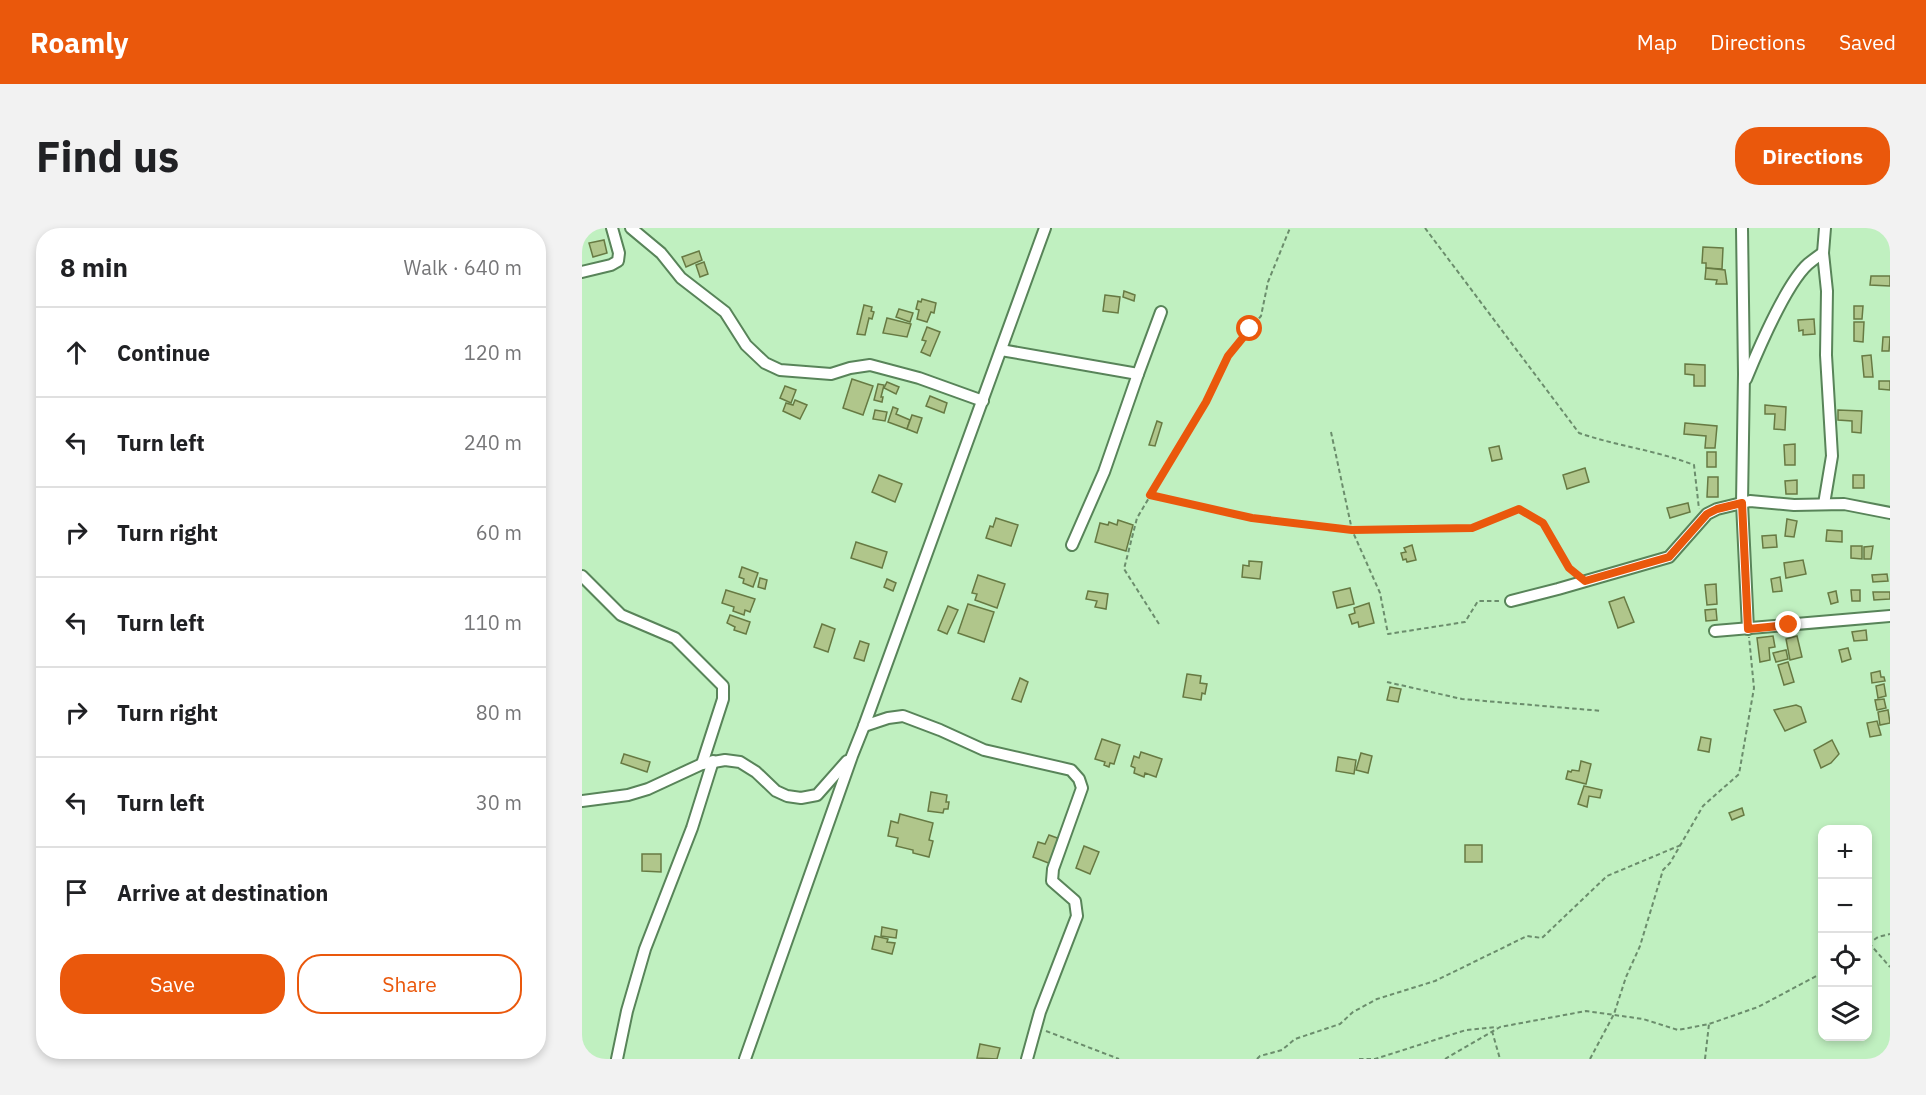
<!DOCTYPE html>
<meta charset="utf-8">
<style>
body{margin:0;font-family:"IBM Plex Sans",sans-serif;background:#f2f2f2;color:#202124}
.controls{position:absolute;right:18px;bottom:18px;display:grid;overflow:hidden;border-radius:12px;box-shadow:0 3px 9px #0003}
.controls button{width:54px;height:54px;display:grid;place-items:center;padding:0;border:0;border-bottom:2px solid #e0e0e0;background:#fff;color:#202124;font:30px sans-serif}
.stop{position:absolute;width:18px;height:18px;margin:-14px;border:4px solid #ea580c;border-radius:50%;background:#fff}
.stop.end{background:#ea580c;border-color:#fff;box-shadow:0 2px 6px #0008}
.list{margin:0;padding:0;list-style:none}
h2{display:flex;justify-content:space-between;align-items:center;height:78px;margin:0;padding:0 24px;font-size:26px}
h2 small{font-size:20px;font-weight:400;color:#757577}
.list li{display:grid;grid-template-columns:39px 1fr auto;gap:18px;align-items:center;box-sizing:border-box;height:90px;padding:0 24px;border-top:2px solid #e0e0e0}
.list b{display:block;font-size:22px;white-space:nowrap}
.list em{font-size:20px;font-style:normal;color:#757577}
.actions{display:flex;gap:12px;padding:18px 24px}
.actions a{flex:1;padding:14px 0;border:2px solid #ea580c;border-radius:24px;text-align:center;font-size:21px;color:#ea580c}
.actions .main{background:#ea580c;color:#fff}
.icon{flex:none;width:33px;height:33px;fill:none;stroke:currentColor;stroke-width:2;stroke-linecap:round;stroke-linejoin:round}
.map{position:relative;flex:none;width:1308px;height:831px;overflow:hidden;border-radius:24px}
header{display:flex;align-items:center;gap:36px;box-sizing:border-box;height:84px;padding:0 30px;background:#ea580c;color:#fff}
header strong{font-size:28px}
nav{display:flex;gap:33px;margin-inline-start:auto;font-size:21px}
.intro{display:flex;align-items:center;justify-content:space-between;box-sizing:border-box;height:144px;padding:0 36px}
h1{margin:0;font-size:42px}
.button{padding:15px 27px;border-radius:24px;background:#ea580c;color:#fff;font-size:21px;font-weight:700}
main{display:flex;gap:36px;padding:0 36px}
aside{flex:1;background:#fff;border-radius:24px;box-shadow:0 3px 9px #0003}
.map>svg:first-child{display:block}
</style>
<header>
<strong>Roamly</strong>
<nav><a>Map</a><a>Directions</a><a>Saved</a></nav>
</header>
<div class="intro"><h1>Find us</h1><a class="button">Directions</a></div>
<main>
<aside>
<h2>8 min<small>Walk · 640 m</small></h2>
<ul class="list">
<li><svg class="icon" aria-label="ahead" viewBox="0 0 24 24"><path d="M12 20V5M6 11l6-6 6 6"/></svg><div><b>Continue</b></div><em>120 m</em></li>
<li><svg class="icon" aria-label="left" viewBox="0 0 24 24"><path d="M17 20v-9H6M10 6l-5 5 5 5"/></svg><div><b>Turn left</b></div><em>240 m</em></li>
<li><svg class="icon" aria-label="right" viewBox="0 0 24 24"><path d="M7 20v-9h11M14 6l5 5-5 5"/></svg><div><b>Turn right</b></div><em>60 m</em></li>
<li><svg class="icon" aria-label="left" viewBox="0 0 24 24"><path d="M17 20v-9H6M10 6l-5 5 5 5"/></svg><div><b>Turn left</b></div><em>110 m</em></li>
<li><svg class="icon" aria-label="right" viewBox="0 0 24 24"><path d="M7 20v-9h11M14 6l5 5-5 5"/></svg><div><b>Turn right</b></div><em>80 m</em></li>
<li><svg class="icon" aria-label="left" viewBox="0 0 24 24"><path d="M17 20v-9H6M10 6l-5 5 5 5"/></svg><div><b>Turn left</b></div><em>30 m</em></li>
<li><svg class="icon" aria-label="arrive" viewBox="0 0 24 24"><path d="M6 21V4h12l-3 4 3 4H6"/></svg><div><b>Arrive at destination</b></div></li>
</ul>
<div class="actions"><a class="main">Save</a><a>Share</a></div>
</aside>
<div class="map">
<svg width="1308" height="831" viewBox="0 0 1308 831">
<rect width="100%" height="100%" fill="#c0f0c0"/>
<g fill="#b0c68b" stroke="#677a43" stroke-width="1.5">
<polygon points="22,12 25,25 11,29 7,15"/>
<polygon points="1121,19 1141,20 1140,41 1124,40 1124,35 1120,35"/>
<polygon points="117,23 120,32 104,39 100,29"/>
<polygon points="122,34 126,46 118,49 114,37"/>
<polygon points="1124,40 1143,42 1145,56 1134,56 1135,52 1123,51"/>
<polygon points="1289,48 1308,48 1308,58 1288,57"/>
<polygon points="542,63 553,67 552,73 541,69"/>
<polygon points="523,67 538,69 536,85 521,83"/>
<polygon points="340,71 354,75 352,85 349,84 345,94 335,91 337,82 334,81 336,73 339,74"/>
<polygon points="282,77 290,79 289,83 292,84 290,91 287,90 283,107 275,106"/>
<polygon points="1272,78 1281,78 1280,91 1272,91"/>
<polygon points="317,81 331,85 328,94 314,89"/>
<polygon points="305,90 329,96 325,109 301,105"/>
<polygon points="1232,91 1233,106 1221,107 1221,102 1217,103 1216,92"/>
<polygon points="1272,94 1282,94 1281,114 1272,113"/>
<polygon points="345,99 358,104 348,128 339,124 344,113 340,112"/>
<polygon points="1301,109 1308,109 1307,123 1300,123"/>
<polygon points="1289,127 1291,149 1282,149 1280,128"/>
<polygon points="1103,136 1123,137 1123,158 1112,158 1112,147 1103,146"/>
<polygon points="270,151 291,158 281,187 261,180"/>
<polygon points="1297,153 1308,153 1308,162 1297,161"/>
<polygon points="305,154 317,159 314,166 302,160"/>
<polygon points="296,156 302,157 299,169 301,169 300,174 292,172"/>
<polygon points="203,158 214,162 209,175 198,170"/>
<polygon points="348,168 365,175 362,185 344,178"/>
<polygon points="213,172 225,177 218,191 201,183 204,175 211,177"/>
<polygon points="1183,177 1204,179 1203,202 1192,201 1193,186 1183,186"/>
<polygon points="311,179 316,181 314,186 328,192 325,201 306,194"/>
<polygon points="293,182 305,184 303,193 291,191"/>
<polygon points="1256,182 1280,183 1279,205 1270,204 1270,193 1256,192"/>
<polygon points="330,187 340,190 335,205 325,201"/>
<polygon points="575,193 580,195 573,218 567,217"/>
<polygon points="1103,195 1135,198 1133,220 1123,220 1124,208 1102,206"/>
<polygon points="1213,216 1213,237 1203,237 1202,217"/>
<polygon points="917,218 920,231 910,233 907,220"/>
<rect x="1125" y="224" width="9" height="15"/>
<polygon points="1003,240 1007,254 985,261 981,247"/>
<polygon points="297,247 320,256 313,274 290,264"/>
<rect x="1271" y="247" width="11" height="13"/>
<polygon points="1126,249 1136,249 1136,269 1125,269"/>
<polygon points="1215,252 1215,266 1204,266 1203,253"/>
<polygon points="1106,275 1108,284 1088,290 1085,280"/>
<polygon points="414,290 436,297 429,318 404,310 408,298 411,299"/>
<polygon points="1205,291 1215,293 1212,309 1203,308"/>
<polygon points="536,292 551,297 544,323 513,314 518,295 526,297 527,294 535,297"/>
<polygon points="1245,302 1260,303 1260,314 1244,313"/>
<polygon points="1194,307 1195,319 1181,320 1180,308"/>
<polygon points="274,314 305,324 300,340 269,330"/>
<polygon points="830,317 834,332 825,334 824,331 821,332 819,325 824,324 822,320"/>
<polygon points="1269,318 1280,318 1280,331 1269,330"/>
<polygon points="1291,318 1289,331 1282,331 1282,319"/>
<polygon points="1221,332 1224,346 1204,350 1202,335"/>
<polygon points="667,333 680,334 678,351 660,349 661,337 667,338"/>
<polygon points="160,339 176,345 171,359 161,355 162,351 157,349"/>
<polygon points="1305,346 1306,353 1291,354 1290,347"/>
<polygon points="396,347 423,356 415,380 393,372 395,366 390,365"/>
<polygon points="1198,349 1200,363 1191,364 1189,351"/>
<polygon points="178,350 185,352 183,361 176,359"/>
<polygon points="305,351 314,355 311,363 302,359"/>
<polygon points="1134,356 1135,376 1125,377 1123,357"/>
<polygon points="768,360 772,376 755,380 751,364"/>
<polygon points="144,362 173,371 168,384 163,382 162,387 151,383 152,379 140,375"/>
<polygon points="1269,362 1278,362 1278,373 1270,373"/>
<polygon points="506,363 526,366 524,381 513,379 515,373 504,371"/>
<polygon points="1254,363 1256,374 1249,376 1246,365"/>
<polygon points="1291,364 1308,364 1308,371 1292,372"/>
<polygon points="1042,369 1052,394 1036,400 1027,374"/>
<polygon points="787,375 792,395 777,399 776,394 770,396 767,387 773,385 772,380"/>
<polygon points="386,376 412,384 402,414 376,405"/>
<polygon points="366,378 376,382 365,406 356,402"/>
<polygon points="1134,381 1135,392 1124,393 1123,382"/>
<polygon points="148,387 168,394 164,406 152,402 153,399 145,395"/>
<polygon points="240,396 253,401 246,424 232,419"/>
<polygon points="1284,402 1285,412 1272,413 1270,404"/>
<polygon points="1191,408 1193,419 1187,420 1188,432 1178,434 1175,410"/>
<polygon points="1215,408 1220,429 1208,432 1204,411"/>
<polygon points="278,413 287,416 282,433 272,430"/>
<polygon points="1266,420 1269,431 1260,434 1257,422"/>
<polygon points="1204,422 1206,431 1194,434 1191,425"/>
<polygon points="1206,434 1212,454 1202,457 1196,437"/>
<polygon points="1298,443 1299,449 1302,449 1303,453 1290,455 1289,445"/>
<polygon points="605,446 619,448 618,455 625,456 623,466 620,465 619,472 601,469"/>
<polygon points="438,450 446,454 439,474 430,471"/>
<polygon points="1302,456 1304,468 1296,470 1294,458"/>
<polygon points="808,459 819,461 816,474 805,472"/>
<polygon points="1302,471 1304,480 1295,482 1293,472"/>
<polygon points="1214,477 1219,479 1224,494 1203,503 1192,482"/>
<polygon points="1306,482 1308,495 1298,497 1296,484"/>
<polygon points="1295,493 1299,507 1288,509 1285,495"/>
<polygon points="1119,509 1129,511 1127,524 1116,522"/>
<polygon points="520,511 538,517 532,536 528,535 527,539 522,537 523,534 513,531"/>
<polygon points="1250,512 1257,526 1249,535 1239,540 1232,522"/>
<polygon points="559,524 580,531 574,549 563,545 562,549 552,545 553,540 549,538 552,528 557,530"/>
<polygon points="779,525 790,528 786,545 774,542"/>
<polygon points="42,526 68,534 65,544 39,535"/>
<polygon points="756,529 774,532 772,546 754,543"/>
<polygon points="999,533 1009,536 1004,556 984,551 986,543 989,544 990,542 997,543"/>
<polygon points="1002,558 1020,562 1018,570 1007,568 1005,579 996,576"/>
<polygon points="349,564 365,567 364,574 367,574 366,581 362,581 361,585 346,583"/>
<polygon points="1160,580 1162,587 1150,592 1147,585"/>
<polygon points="318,586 351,595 347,612 351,613 347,629 331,625 331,622 314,618 316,610 306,608 309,593 316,595"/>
<polygon points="467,607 478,611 469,636 451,629 456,614 463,616"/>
<rect x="883" y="617" width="17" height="17"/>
<polygon points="502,618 517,624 508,646 494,640"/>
<polygon points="60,626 79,626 79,644 60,643"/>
<polygon points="300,699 315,702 314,710 299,708"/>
<polygon points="293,708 306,711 305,714 313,715 310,726 290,721"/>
<polygon points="398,816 418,820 415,831 395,830"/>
</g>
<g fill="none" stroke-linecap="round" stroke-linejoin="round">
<defs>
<g id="minor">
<polyline points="49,0 79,25 99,50 143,84 164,117 183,135 198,142 249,146 268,140 288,137 337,150 401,173"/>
<polyline points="1160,0 1162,146 1160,275 1166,401"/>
<polyline points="0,44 29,37 36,33 37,25 30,0"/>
<polyline points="419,122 556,146 522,244 490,317"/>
<polyline points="556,146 579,84"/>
<path d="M1164 151C1176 122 1204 56 1226 36 1231 32 1236 28 1241 25"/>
<polyline points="1242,276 1250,228 1244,127 1245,63 1241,25 1243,0"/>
<polyline points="0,348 39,387 93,410 141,458 141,471 120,536"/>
<polyline points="929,373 976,361 1087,329 1125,286 1135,281 1168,273 1212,277 1262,276 1308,285"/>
<polyline points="1133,403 1308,388"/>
<polyline points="282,498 306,490 321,488 358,502 402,522 489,542 497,551 500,560 471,641 470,653 493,673 495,688 458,784 445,831"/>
<polyline points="0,573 46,567 66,561 120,536 143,532 158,534 174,544 194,563 205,568 219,570 235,567 265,533"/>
<polyline points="35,831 45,783 63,721 110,600 131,533"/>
<polyline points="163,831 270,528 282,498 463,0"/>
</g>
</defs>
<use href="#minor" stroke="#588459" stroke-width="14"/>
<g stroke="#6b8d6c" stroke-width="2" stroke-dasharray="4.5 3" stroke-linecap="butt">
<path d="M843 0 997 205C1035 218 1073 222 1112 237L1117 281"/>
<polyline points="749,204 770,302 798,365 806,406 883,394 896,373 918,373"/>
<polyline points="569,267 670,290 770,302 890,300 937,281 961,295 988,340 993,344"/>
<polyline points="577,396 542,341 555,290 624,174 646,128 679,88 686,54 708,0"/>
<polyline points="805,454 880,471 1020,483"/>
<polyline points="1287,715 1308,739"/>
<polyline points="1286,716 1296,709 1308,706"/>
<polyline points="464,803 537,831"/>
<polyline points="910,803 918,831"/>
<polyline points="675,831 678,828 700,822 713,811 758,796 771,784 795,771 853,753 945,708 960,710 1025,648 1099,617"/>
<polyline points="777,831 793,831 884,802 915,799"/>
<polyline points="863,831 918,799 1004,783 1061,791 1096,802 1127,796 1176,779 1240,745"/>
<polyline points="1008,831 1032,786 1044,749 1058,718 1081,642 1088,635 1121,578 1157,546 1172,460 1167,409"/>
<polyline points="1123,831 1127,796"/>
</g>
<use href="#minor" stroke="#fff" stroke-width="10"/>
</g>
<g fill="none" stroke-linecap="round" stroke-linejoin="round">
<polyline stroke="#ea580c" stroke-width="8" points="668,101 646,128 624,174 568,267 670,290 770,302 890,300 937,281 961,295 987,340 1003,353 1087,329 1125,286 1135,281 1160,275 1166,401 1207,397"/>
</g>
</svg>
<div class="controls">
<button>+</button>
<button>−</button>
<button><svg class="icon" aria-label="locate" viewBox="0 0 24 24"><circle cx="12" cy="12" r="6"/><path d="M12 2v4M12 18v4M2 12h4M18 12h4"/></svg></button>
<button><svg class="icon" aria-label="layers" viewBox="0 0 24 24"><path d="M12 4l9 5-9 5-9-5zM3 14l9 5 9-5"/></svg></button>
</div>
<div class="stop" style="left:668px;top:101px"></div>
<div class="stop end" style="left:1207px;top:397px"></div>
</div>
</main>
